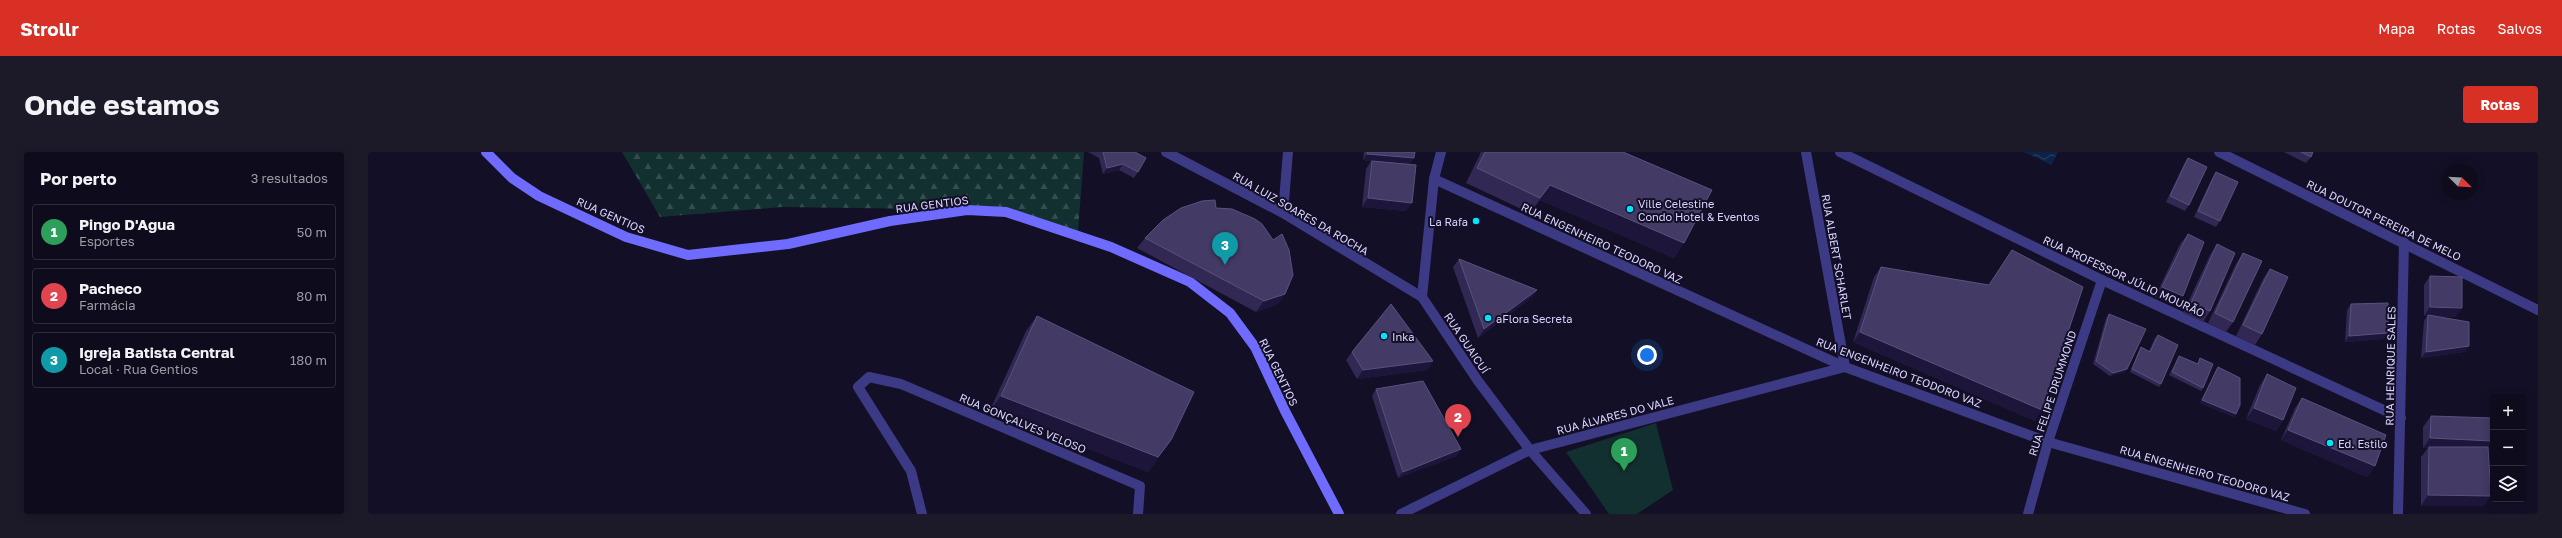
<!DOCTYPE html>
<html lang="pt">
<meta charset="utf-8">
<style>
body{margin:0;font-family:"Golos Text",sans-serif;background:#1c1929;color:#f1f3f6}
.controls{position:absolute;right:12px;bottom:12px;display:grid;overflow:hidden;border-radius:4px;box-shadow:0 2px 10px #0003}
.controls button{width:36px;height:36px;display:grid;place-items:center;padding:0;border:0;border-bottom:1px solid #2e2b3b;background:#0e0b1c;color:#f1f3f6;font:20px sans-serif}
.compass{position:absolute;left:2074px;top:12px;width:36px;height:36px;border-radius:50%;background:#0e0b1c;box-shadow:0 2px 10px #0003;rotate:114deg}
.you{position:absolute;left:1279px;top:203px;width:14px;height:14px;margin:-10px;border:3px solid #fff;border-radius:50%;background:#1a73e8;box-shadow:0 0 0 6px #1a73e833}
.badge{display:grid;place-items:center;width:26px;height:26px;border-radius:50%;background:#d93025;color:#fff;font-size:13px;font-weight:700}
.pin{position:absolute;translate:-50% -33px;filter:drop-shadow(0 1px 2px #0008)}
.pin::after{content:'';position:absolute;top:21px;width:14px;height:12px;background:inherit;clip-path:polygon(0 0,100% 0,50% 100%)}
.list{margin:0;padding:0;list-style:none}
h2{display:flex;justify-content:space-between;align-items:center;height:52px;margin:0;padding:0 16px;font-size:17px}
h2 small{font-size:13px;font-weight:400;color:#9b9ba3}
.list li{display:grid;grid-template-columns:26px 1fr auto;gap:12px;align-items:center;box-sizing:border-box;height:56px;margin:0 8px 8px;padding:0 8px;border:1px solid #2e2b3b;border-radius:4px}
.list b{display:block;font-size:15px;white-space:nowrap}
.list p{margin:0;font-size:13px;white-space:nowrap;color:#9b9ba3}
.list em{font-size:13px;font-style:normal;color:#9b9ba3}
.icon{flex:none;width:22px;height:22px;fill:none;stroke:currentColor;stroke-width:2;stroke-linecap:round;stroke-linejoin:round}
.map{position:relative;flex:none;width:2170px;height:362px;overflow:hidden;border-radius:4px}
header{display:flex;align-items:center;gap:24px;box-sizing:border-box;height:56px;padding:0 20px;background:#d93025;color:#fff}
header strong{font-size:19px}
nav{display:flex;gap:22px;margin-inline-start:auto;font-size:14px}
.intro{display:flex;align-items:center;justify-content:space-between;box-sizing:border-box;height:96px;padding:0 24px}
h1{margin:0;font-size:28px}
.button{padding:10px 18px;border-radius:4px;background:#d93025;color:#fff;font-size:14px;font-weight:700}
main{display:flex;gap:24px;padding:0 24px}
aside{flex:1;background:#0e0b1c;border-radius:4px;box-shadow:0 2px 10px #0003}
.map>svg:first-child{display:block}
</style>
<header>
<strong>Strollr</strong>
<nav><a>Mapa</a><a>Rotas</a><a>Salvos</a></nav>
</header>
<div class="intro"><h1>Onde estamos</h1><a class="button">Rotas</a></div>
<main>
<aside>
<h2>Por perto<small>3 resultados</small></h2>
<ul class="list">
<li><span class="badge" style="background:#2e9e5b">1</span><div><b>Pingo D'Agua</b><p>Esportes</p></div><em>50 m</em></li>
<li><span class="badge" style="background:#e0444e">2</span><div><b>Pacheco</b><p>Farmácia</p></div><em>80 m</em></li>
<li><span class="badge" style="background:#0f9aa8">3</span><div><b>Igreja Batista Central</b><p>Local · Rua Gentios</p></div><em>180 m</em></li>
</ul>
</aside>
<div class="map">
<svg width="2170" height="362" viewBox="0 0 2170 362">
<defs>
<pattern id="forest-firs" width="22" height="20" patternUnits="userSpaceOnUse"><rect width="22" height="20" fill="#12302f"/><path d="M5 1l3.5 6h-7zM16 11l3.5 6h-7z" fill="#344d4e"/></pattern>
<pattern id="water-waves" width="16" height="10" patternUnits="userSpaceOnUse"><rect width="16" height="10" fill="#0c2248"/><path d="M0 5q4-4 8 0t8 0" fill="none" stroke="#2f4163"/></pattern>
</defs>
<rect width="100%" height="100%" fill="#130f26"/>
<polygon fill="url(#forest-firs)" points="254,0 716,0 710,80 632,58 414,55 292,65"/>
<polygon fill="#12302f" points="1288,271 1305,338 1269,362 1241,362 1198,300"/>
<polygon fill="url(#water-waves)" points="1656,0 1690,0 1683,13"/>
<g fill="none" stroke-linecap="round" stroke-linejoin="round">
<g stroke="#3d3a85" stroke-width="10">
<polyline points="798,0 915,61 1054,145"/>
<polyline points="1073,0 1066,27 1054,145 1110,229 1162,298 1218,362"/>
<polyline points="1438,0 1477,215"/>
<polyline points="1472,0 1734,128 2033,266"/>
<polyline points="1851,0 2170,158"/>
<polyline points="1066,27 1477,215 1680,290 1937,362"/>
<polyline points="915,61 920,0"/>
<polyline points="554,362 543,319 490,235 501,225 533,232 772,334 770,362"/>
<polyline points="1033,362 1162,298 1477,215"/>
<polyline points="1660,362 1680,290 1734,128"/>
<polyline points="2030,362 2036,90"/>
</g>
<polyline stroke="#6f6bff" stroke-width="10" points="118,0 144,26 171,44 258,85 320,103 420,92 522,69 599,58 638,60 743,95 822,130 862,161 887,195 917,259 971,362"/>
</g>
<g fill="#312854">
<polygon points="720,0 767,0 770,20 766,26 751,18 735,22 731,6"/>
<polygon points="996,0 1047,0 1042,12 1038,59 994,55 998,17 1003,9 995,8"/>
<polygon points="1113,0 1255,0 1316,91 1306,106 1172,48 1162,61 1098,31"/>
<polygon points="1916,0 1945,0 1943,5 1938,11"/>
<polygon points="1820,6 1821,53 1817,59 1798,50 1816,12"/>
<polygon points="1848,20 1852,69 1848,75 1826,65 1844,26"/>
<polygon points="848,56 917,142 910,152 888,160 769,96 777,86"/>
<polygon points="1820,82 1808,154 1787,145 1812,92"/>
<polygon points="1849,92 1842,159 1835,170 1815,161 1842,103"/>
<polygon points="1644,98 1667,269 1485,190 1506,125 1513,115 1621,133"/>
<polygon points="1875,101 1865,170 1858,180 1840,171 1868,112"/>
<polygon points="1091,107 1169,138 1163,146 1110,186 1085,115"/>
<polygon points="1902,117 1894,182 1887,193 1868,184 1895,127"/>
<polygon points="2062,124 2088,165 2067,164 2101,194 2096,200 2053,206 2056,169 2059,164 2056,164 2056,133"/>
<polygon points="1983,152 2020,181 2015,187 1977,190 1979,158"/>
<polygon points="1741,162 1757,220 1742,224 1725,212 1738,166"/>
<polygon points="669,164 803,288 780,320 622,258 658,179"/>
<polygon points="1790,183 1793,232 1791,235 1762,220 1771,199 1773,195 1781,199 1787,186"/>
<polygon points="984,200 1065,209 1059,218 989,227 978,208"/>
<polygon points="1811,204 1829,212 1832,206 1835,236 1833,239 1801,223 1809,208"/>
<polygon points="1850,215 1866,265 1832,251 1848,218"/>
<polygon points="1899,222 1915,268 1908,279 1878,267 1892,233"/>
<polygon points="1008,237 1093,297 1088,304 1030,326 1004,244"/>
<polygon points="1934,246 2007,314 1999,325 1913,288 1927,256"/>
<polygon points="2063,264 2124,289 2120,295 2116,354 2053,354 2053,305 2060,296 2055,296 2055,275"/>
</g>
<g fill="#1d163a">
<polygon points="999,2 1046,6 1042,12 995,8"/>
<polygon points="755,12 751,18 735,22 739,16"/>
<polygon points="1182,33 1316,91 1306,106 1172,48 1162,61"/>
<polygon points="1000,46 1044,51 1038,59 994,55"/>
<polygon points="1794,135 1815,144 1808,154 1787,145"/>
<polygon points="1169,138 1163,146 1110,186 1116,177"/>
<polygon points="917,142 910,152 888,160 896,149"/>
<polygon points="2062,155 2094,156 2088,165 2056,164"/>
<polygon points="1492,180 1674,258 1667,269 1485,190"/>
<polygon points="2020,181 2015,187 1977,190 1981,184"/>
<polygon points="2101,194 2096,200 2053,206 2058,200"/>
<polygon points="1065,209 1059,218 989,227 995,218"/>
<polygon points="1759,217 1757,220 1742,224 1745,221"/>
<polygon points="633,244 803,288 780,320 622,258"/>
<polygon points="1834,248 1868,262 1866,265 1832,251"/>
<polygon points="1886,256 1915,268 1908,279 1878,267"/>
<polygon points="1920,278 2007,314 1999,325 1913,288"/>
<polygon points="2062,286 2124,289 2117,300 2061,295 2060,296 2055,296"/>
<polygon points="1093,297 1088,304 1030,326 1035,320"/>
<polygon points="2060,343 2123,344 2116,354 2053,354"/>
</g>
<g fill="#433a66" stroke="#5a527e">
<polygon points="735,0 767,0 778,6 770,20 755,12 739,16"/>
<polygon points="999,0 1047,0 1046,6 999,2"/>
<polygon points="1117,0 1255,0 1344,38 1316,91 1182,33 1172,46 1109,16"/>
<polygon points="1933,0 1945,0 1943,5"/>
<polygon points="1820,6 1839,15 1821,53 1802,44"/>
<polygon points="1004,9 1048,13 1044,51 1000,46"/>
<polygon points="1848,20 1870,30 1852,69 1830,59"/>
<polygon points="847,48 848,56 864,57 887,67 894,72 905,88 914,82 921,98 925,123 917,142 896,149 777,86 795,68 813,56 834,49"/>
<polygon points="1820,82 1836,90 1815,144 1794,135"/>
<polygon points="1849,92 1867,101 1842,159 1823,151"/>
<polygon points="1644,98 1715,135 1674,258 1492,180 1513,115 1621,133"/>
<polygon points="1875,101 1894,109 1865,170 1847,161"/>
<polygon points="1091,107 1169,138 1116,177"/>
<polygon points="1902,117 1920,125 1894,182 1875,173"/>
<polygon points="2062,124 2094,125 2094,156 2062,155"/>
<polygon points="2020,151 2020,181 1981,184 1983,152"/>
<polygon points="1023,152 1065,209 995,218 984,200"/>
<polygon points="1741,162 1778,177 1759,217 1745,221 1728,209"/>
<polygon points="2060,163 2101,170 2101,194 2058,200"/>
<polygon points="669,164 826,240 803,288 790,305 633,244"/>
<polygon points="1790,183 1810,193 1793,232 1764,217 1773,195 1782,200"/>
<polygon points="1811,204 1830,212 1832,206 1845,212 1835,236 1804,220"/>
<polygon points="1850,215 1872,226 1872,253 1868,262 1834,248"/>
<polygon points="1899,222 1928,236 1915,268 1886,256"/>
<polygon points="1055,229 1093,297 1035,320 1008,237"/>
<polygon points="1934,246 2018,283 2007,314 1920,278"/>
<polygon points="2063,264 2124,266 2124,289 2062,286"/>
<polygon points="2061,295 2120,295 2123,344 2060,343"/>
</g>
<g fill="#00e5ff" stroke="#130f26" stroke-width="1.5">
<circle cx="1262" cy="57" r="4"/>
<circle cx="1108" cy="69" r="4"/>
<circle cx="1120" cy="166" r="4"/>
<circle cx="1016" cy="184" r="4"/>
<circle cx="1962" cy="291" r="4"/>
</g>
<g text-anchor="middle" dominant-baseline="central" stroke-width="4" stroke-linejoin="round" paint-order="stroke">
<g font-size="11" fill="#d9d4ff" stroke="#130f26" text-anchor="start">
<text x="1270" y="51">Ville Celestine<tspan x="1270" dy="13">Condo Hotel &amp; Eventos</tspan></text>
<text x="1100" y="69" text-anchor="end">La Rafa</text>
<text x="1128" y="166">aFlora Secreta</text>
<text x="1024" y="184">Inka</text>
<text x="1970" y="291">Ed. Estilo</text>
</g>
<g font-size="11" fill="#d9d4ff" stroke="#130f26">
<text transform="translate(564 52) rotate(-7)">RUA GENTIOS</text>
<text transform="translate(933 61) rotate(30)">RUA LUIZ SOARES DA ROCHA</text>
<text transform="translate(243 63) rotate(24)">RUA GENTIOS</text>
<text transform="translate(2016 68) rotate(26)">RUA DOUTOR PEREIRA DE MELO</text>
<text transform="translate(1234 91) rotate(25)">RUA ENGENHEIRO TEODORO VAZ</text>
<text transform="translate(1469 105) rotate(80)">RUA ALBERT SCHARLET</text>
<text transform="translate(1756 124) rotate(25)">RUA PROFESSOR JÚLIO MOURÃO</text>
<text transform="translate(1099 191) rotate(56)">RUA GUAICUÍ</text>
<text transform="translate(2022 214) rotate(-89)">RUA HENRIQUE SALES</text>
<text transform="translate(911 220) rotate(64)">RUA GENTIOS</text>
<text transform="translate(1531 220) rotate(21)">RUA ENGENHEIRO TEODORO VAZ</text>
<text transform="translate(1684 241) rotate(-72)">RUA FELIPE DRUMMOND</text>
<text transform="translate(1247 263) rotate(-15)">RUA ÁLVARES DO VALE</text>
<text transform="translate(655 271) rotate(23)">RUA GONÇALVES VELOSO</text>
<text transform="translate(1837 321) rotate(16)">RUA ENGENHEIRO TEODORO VAZ</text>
</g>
</g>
</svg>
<div class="controls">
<button>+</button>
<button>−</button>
<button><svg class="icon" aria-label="layers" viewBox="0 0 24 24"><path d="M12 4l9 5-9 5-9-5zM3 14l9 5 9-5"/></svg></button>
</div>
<svg class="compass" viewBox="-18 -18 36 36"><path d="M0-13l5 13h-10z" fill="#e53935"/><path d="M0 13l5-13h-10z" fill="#9b9ba3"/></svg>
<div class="you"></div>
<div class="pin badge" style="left:1256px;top:319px;background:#2e9e5b">1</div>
<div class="pin badge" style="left:1090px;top:285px;background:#e0444e">2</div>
<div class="pin badge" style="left:857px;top:113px;background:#0f9aa8">3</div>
</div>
</main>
